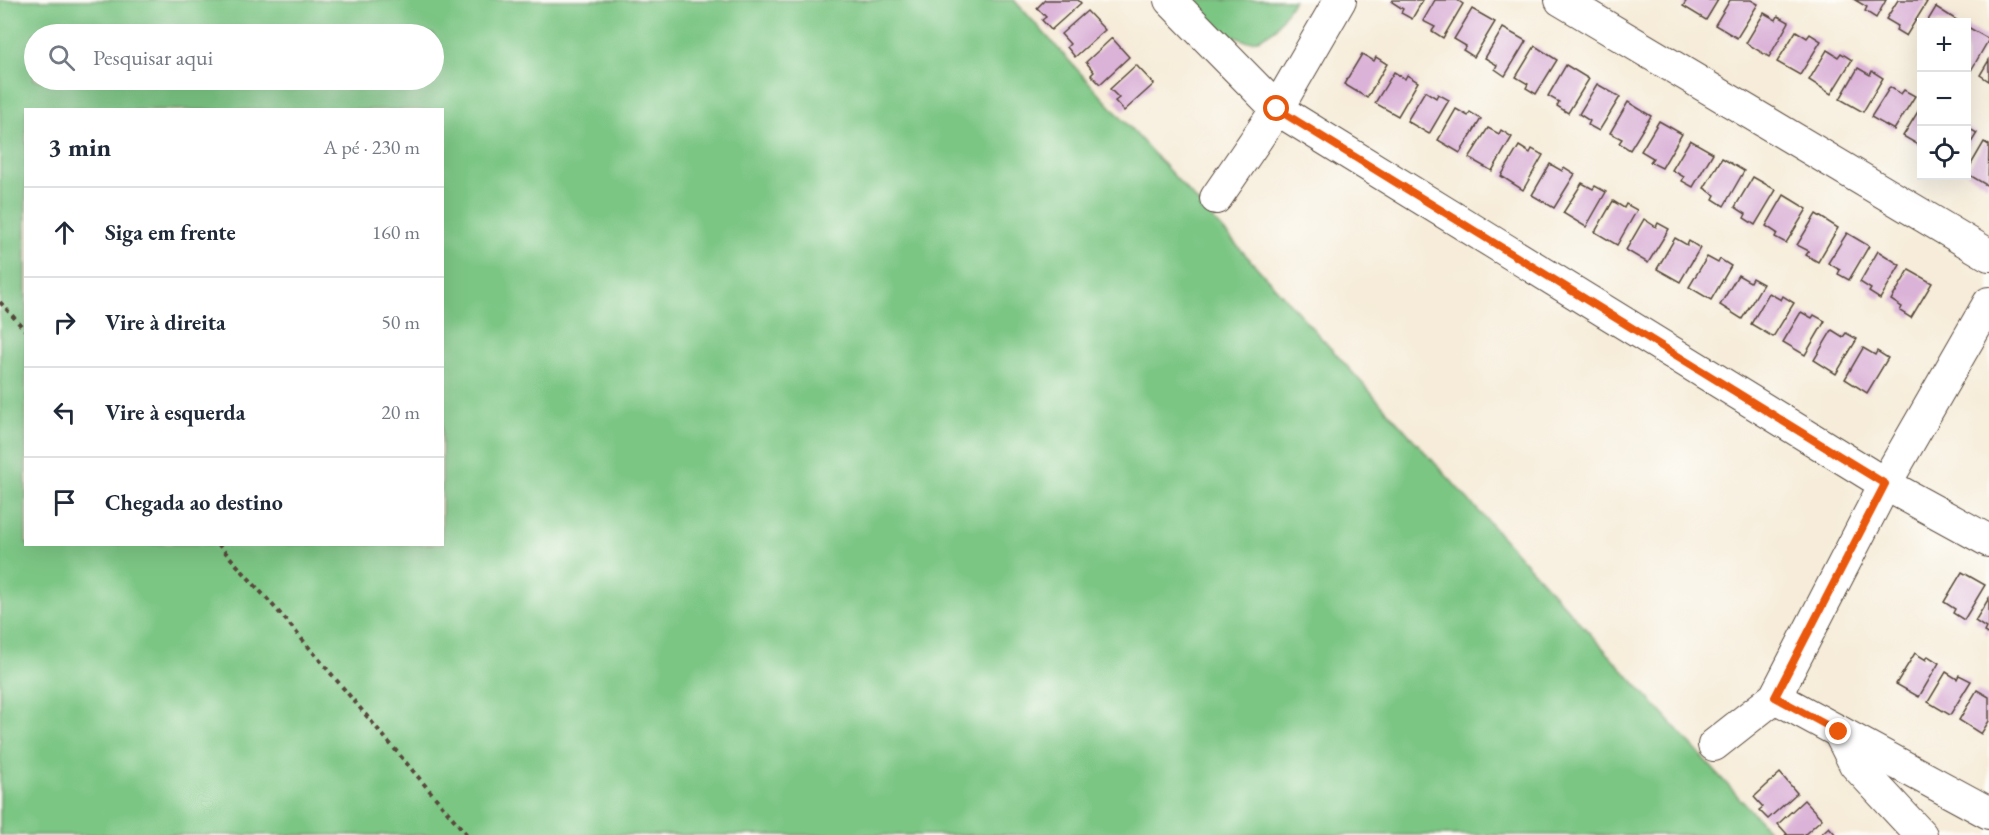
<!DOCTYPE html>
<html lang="pt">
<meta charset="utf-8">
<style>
body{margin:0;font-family:"EB Garamond",serif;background:#f2f2f3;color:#1f2937}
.controls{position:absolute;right:18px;top:18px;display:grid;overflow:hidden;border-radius:0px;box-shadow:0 6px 24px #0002}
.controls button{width:54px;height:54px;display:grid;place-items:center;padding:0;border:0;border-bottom:2px solid #e0e1e3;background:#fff;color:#1f2937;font:30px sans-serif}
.stop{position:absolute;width:18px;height:18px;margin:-14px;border:4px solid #ea580c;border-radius:50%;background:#fff}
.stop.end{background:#ea580c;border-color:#fff;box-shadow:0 2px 6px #0008}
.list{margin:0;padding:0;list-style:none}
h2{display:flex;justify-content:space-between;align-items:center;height:78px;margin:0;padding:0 24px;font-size:26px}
h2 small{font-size:20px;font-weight:400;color:#747a83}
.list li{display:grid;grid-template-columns:39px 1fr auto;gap:18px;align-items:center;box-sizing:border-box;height:90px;padding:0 24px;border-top:2px solid #e0e1e3}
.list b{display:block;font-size:22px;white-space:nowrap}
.list em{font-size:20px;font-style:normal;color:#747a83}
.icon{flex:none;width:33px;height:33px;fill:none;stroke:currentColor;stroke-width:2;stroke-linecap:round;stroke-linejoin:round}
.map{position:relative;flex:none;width:1989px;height:835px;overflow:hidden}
.search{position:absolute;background:#fff;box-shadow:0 6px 24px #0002;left:24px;top:24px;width:420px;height:66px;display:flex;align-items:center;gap:15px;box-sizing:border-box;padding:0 21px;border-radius:33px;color:#747a83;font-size:22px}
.panel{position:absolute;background:#fff;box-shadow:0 6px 24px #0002;left:24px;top:108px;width:420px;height:438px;border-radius:0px}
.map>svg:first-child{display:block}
</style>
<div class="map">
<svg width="1989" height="835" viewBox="0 0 1989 835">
<rect width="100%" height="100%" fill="#fdfcf7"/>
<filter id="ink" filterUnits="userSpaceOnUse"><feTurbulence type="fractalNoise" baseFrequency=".0167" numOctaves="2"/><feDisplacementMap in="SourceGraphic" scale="12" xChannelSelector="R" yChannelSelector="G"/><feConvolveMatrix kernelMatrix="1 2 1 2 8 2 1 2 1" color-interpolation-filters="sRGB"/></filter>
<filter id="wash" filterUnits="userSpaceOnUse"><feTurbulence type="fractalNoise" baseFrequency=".008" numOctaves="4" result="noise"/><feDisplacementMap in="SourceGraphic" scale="24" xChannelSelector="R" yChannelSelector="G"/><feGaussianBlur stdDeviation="1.35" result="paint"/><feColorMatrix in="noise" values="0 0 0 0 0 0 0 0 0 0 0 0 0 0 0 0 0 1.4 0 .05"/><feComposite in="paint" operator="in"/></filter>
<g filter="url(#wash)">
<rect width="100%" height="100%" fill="#f6ecd9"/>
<g fill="#7bc684" stroke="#5b7851" stroke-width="1.5" fill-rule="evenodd">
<path d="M0 0H1014L1773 835H0ZM34 34H434V80H34ZM26 110H442V544H26Z"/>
<polygon points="1193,0 1294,0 1275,29 1258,40 1246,41 1224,33"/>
</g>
<g id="blocks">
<g fill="#dbb3d8">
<polygon points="1045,0 1078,0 1081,3 1051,30 1042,20 1046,17 1037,8"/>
<polygon points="1393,0 1423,0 1412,19 1401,13 1403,9 1392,2"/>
<polygon points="1435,0 1457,0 1463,4 1443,38 1432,31 1435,27 1423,21"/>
<polygon points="1687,0 1718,0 1706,20 1683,6"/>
<polygon points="1730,0 1751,0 1758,4 1737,38 1715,25"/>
<polygon points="1855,0 1886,0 1876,18 1865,11 1867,7"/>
<polygon points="1898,0 1923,0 1927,2 1906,36 1896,30 1898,26 1886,19"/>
<polygon points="1936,7 1958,21 1958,22 1927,22"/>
<polygon points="1472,9 1495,22 1474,57 1463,50 1466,46 1454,39"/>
<polygon points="1087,11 1105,30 1075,57 1067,47 1070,44 1061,34"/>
<polygon points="1764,13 1776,20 1778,16 1789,22 1769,57 1746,43"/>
<polygon points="1966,26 1989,39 1969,74 1966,72"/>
<polygon points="1503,28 1526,41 1505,76 1495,69 1497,65 1485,58"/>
<polygon points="1796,31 1807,38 1810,34 1821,41 1800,75 1777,62"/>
<polygon points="1112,38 1129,57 1100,84 1091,75 1094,72 1086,62"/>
<polygon points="1535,46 1557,60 1536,94 1526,88 1528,84 1516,77"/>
<polygon points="1827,50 1838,57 1841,53 1852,60 1831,94 1809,80"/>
<polygon points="1362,54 1374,61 1376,57 1387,64 1367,98 1344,84"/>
<polygon points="1989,60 1989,81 1980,75"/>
<polygon points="1136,65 1154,84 1124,111 1115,101 1119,98 1110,89"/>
<polygon points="1566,65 1589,79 1568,113 1557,106 1559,102 1548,96"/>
<polygon points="1858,68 1870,75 1872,71 1883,78 1863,112 1840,99"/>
<polygon points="1394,72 1405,79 1407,75 1418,82 1398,116 1375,103"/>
<polygon points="1597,84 1620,97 1599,131 1588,125 1590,121 1579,114"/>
<polygon points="1890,87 1901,94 1904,90 1915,96 1894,130 1871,117"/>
<polygon points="1425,91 1436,98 1438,94 1449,100 1429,134 1407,121"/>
<polygon points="1628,102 1651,116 1630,150 1619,143 1622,139 1610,133"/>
<polygon points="1922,105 1922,147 1903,136"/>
<polygon points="1456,109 1468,116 1470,112 1481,119 1460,153 1438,140"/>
<polygon points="1659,121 1682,134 1662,168 1650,162 1653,158 1641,151"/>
<polygon points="1966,127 1977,133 1966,151"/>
<polygon points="1488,128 1499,134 1501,130 1512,137 1492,171 1469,158"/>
<polygon points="1690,140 1713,153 1693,187 1682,181 1684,177 1672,170"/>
<polygon points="1984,142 1989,145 1988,186 1966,173"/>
<polygon points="1519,146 1530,153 1532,149 1543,155 1523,190 1501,176"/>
<polygon points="1722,158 1744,171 1724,206 1713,199 1715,195 1704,188"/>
<polygon points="1550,164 1562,171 1564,167 1575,174 1554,208 1532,195"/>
<polygon points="1753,177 1776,190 1755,225 1744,218 1746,214 1735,207"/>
<polygon points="1582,183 1593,189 1595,186 1606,192 1586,227 1563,213"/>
<polygon points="1784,195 1807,209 1786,243 1775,237 1777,233 1766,226"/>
<polygon points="1613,201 1624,208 1626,204 1637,210 1617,245 1595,232"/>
<polygon points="1816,214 1838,228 1818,262 1806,255 1809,251 1797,245"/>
<polygon points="1644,219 1656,227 1658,223 1669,229 1648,263 1626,250"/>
<polygon points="1847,233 1869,246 1849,280 1838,274 1840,270 1828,263"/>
<polygon points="1675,238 1687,245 1689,241 1700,248 1680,282 1657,269"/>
<polygon points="1878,251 1900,265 1880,299 1869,292 1871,289 1860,282"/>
<polygon points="1707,257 1718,263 1720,259 1731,266 1711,300 1689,287"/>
<polygon points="1909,270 1932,283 1911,318 1900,311 1902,307 1891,300"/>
<polygon points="1738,275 1750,282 1752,278 1763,284 1742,319 1720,305"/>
<polygon points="1769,293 1781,300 1783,296 1794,303 1773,337 1751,324"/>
<polygon points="1801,312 1812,318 1814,315 1825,321 1805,355 1783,342"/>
<polygon points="1832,330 1843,337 1846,333 1857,339 1836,374 1814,360"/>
<polygon points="1863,348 1875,355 1877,351 1888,358 1867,393 1845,379"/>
<polygon points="1962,572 1985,585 1964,620 1953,613 1955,609 1944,602"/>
<polygon points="1989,598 1989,635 1984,632 1986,628 1975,621"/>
<polygon points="1915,653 1926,660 1928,656 1939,663 1919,697 1896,684"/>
<polygon points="1946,672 1957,679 1959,675 1971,681 1950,715 1928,702"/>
<polygon points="1977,690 1989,697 1989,721 1981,734 1959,720"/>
<polygon points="1780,773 1797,793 1768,819 1759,810 1763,807 1754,797"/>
<polygon points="1804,800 1822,819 1804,835 1785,835 1787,834 1778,824"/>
<polygon points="1829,827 1836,835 1820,835"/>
</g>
</g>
</g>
<g filter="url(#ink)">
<use href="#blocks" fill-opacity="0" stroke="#57473a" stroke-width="1.5"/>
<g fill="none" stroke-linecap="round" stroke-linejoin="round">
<defs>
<g id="minor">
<polyline points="1170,0 1277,109 1885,484 1989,541"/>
<polyline points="1561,0 1989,255"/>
<polyline points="1216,198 1277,109 1340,0"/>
<polyline points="1775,697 1989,813"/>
<polyline points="1839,732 1855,764 1921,835"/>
<polyline points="1714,745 1775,697 1885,484 1989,303"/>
</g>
</defs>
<use href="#minor" stroke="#57473a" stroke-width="34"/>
<g stroke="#57473a" stroke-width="4" stroke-dasharray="4.5 4.5" stroke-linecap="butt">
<polyline points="0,302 26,331"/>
<polyline points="218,544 285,619 467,835"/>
</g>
<use href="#minor" stroke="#fff" stroke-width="32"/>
</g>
</g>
<g fill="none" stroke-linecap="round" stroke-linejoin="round" filter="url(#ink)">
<polyline stroke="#ea580c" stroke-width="8" points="1277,109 1885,484 1775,697 1839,732"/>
</g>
</svg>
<div class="controls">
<button>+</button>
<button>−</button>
<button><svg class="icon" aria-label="locate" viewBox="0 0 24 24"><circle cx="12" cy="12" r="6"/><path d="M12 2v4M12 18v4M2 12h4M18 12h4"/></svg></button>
</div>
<div class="stop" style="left:1277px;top:109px"></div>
<div class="stop end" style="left:1839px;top:732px"></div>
<div class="search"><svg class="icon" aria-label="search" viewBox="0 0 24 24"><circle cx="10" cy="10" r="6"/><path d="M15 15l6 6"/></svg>Pesquisar aqui</div>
<section class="panel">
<h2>3 min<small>A pé · 230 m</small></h2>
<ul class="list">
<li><svg class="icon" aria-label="ahead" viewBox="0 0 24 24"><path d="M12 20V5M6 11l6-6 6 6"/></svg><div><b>Siga em frente</b></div><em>160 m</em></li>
<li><svg class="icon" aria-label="right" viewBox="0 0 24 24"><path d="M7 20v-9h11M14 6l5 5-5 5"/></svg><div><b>Vire à direita</b></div><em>50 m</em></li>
<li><svg class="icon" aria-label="left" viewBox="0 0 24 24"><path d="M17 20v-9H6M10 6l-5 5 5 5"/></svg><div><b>Vire à esquerda</b></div><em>20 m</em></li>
<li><svg class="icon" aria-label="arrive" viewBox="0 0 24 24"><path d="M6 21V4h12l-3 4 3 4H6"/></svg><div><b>Chegada ao destino</b></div></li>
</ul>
</section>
</div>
